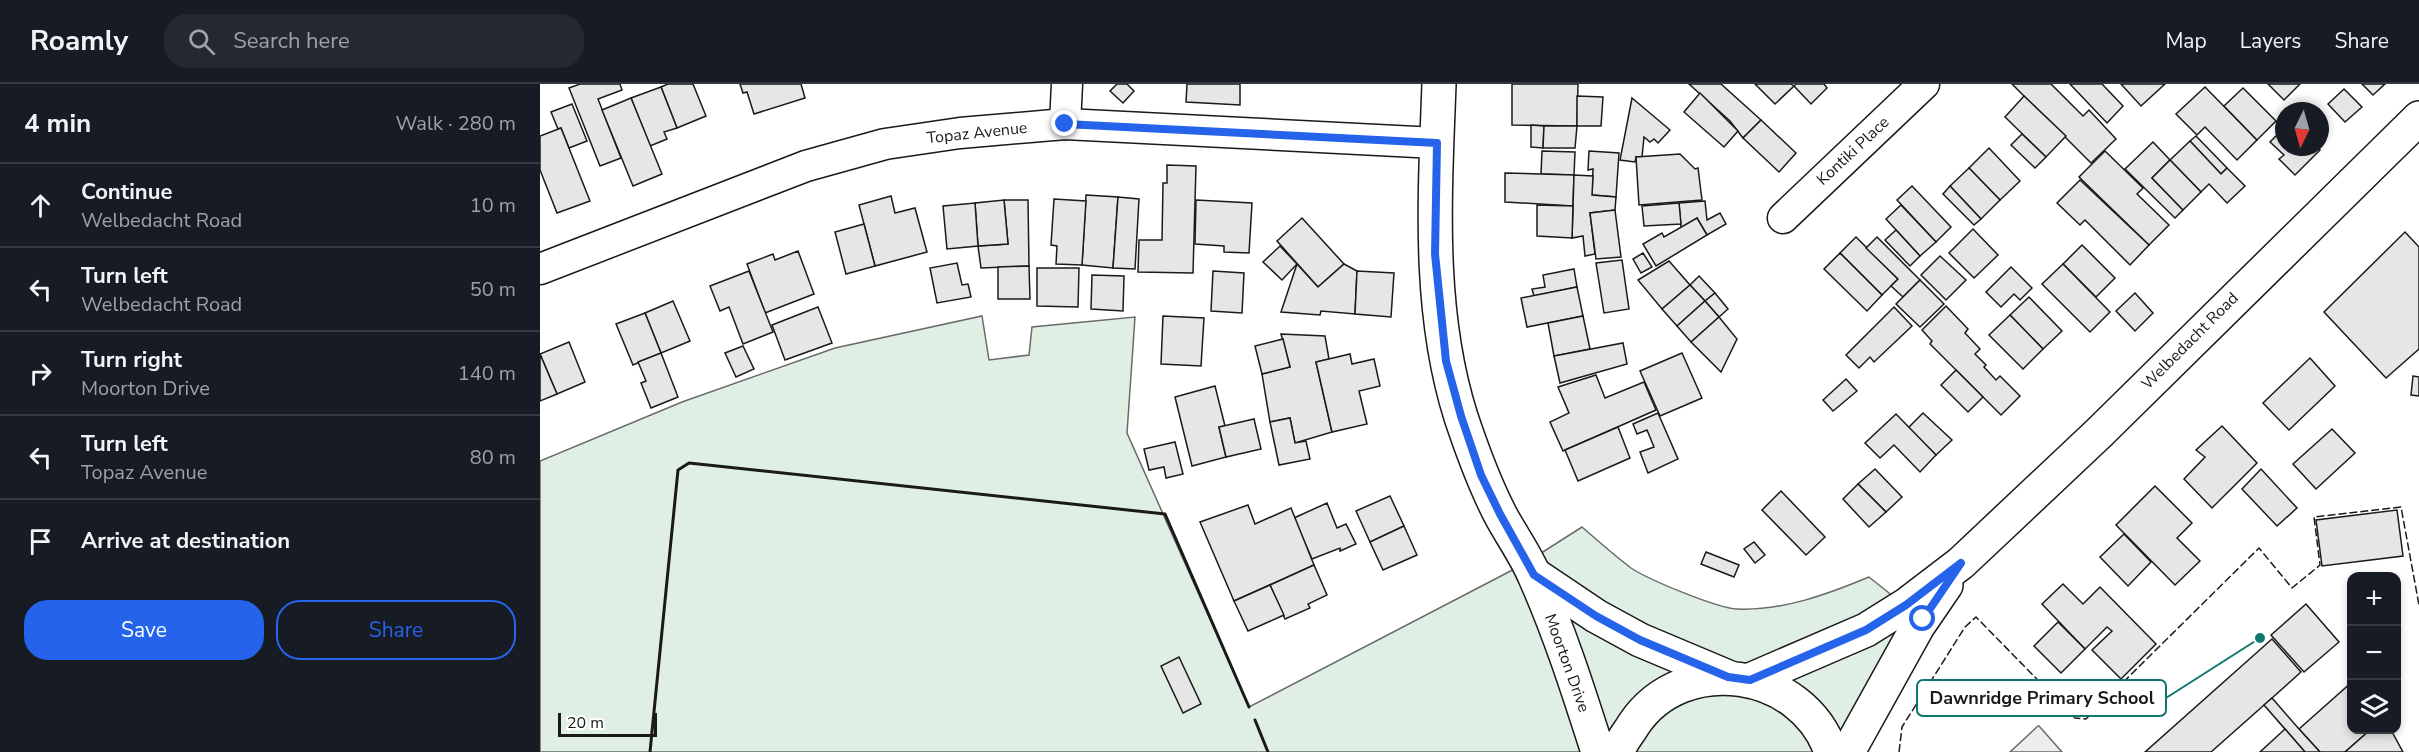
<!DOCTYPE html>
<meta charset="utf-8">
<style>
body{margin:0;font-family:"Nunito Sans",sans-serif;background:#242831;color:#f1f3f6}
.controls{position:absolute;right:18px;bottom:18px;display:grid;overflow:hidden;border-radius:12px;box-shadow:0 3px 9px #0003}
.controls button{width:54px;height:54px;display:grid;place-items:center;padding:0;border:0;border-bottom:2px solid #363941;background:#171b24;color:#f1f3f6;font:30px sans-serif}
.compass{position:absolute;left:1735px;top:18px;width:54px;height:54px;border-radius:50%;background:#171b24;box-shadow:0 3px 9px #0003;rotate:185deg}
.scale{position:absolute;left:18px;bottom:15px;width:99px;box-sizing:border-box;padding-left:6px;border:3px solid #1a1a1a;border-top:0;font-size:16px;line-height:21px;white-space:nowrap;color:#1a1a1a;-webkit-text-stroke:4px #fff;paint-order:stroke}
.stop{position:absolute;width:18px;height:18px;margin:-14px;border:4px solid #2563eb;border-radius:50%;background:#fff}
.stop.end{background:#2563eb;border-color:#fff;box-shadow:0 2px 6px #0008}
.list{margin:0;padding:0;list-style:none}
h2{display:flex;justify-content:space-between;align-items:center;height:78px;margin:0;padding:0 24px;font-size:26px}
h2 small{font-size:20px;font-weight:400;color:#9ea1a6}
.list li{display:grid;grid-template-columns:39px 1fr auto;gap:18px;align-items:center;box-sizing:border-box;height:84px;padding:0 24px;border-top:2px solid #363941}
.list b{display:block;font-size:22px;white-space:nowrap}
.list p{margin:0;font-size:20px;white-space:nowrap;color:#9ea1a6}
.list em{font-size:20px;font-style:normal;color:#9ea1a6}
.actions{display:flex;gap:12px;padding:18px 24px}
.actions a{flex:1;padding:14px 0;border:2px solid #2563eb;border-radius:24px;text-align:center;font-size:21px;color:#2563eb}
.actions .main{background:#2563eb;color:#fff}
.icon{flex:none;width:33px;height:33px;fill:none;stroke:currentColor;stroke-width:2;stroke-linecap:round;stroke-linejoin:round}
.map{position:relative;flex:none;width:1879px;height:668px;overflow:hidden}
header{display:flex;align-items:center;gap:36px;box-sizing:border-box;height:84px;padding:0 30px;background:#171b24;border-bottom:2px solid #363941}
header strong{font-size:28px}
nav{display:flex;gap:33px;margin-inline-start:auto;font-size:21px}
.search{width:420px;height:54px;background:#242831;display:flex;align-items:center;gap:15px;box-sizing:border-box;padding:0 21px;border-radius:24px;color:#9ea1a6;font-size:22px}
main{display:flex}
aside{flex:1;background:#171b24}
.map>svg:first-child{display:block}
</style>
<header>
<strong>Roamly</strong>
<div class="search"><svg class="icon" aria-label="search" viewBox="0 0 24 24"><circle cx="10" cy="10" r="6"/><path d="M15 15l6 6"/></svg>Search here</div>
<nav><a>Map</a><a>Layers</a><a>Share</a></nav>
</header>
<main>
<aside>
<h2>4 min<small>Walk · 280 m</small></h2>
<ul class="list">
<li><svg class="icon" aria-label="ahead" viewBox="0 0 24 24"><path d="M12 20V5M6 11l6-6 6 6"/></svg><div><b>Continue</b><p>Welbedacht Road</p></div><em>10 m</em></li>
<li><svg class="icon" aria-label="left" viewBox="0 0 24 24"><path d="M17 20v-9H6M10 6l-5 5 5 5"/></svg><div><b>Turn left</b><p>Welbedacht Road</p></div><em>50 m</em></li>
<li><svg class="icon" aria-label="right" viewBox="0 0 24 24"><path d="M7 20v-9h11M14 6l5 5-5 5"/></svg><div><b>Turn right</b><p>Moorton Drive</p></div><em>140 m</em></li>
<li><svg class="icon" aria-label="left" viewBox="0 0 24 24"><path d="M17 20v-9H6M10 6l-5 5 5 5"/></svg><div><b>Turn left</b><p>Topaz Avenue</p></div><em>80 m</em></li>
<li><svg class="icon" aria-label="arrive" viewBox="0 0 24 24"><path d="M6 21V4h12l-3 4 3 4H6"/></svg><div><b>Arrive at destination</b></div></li>
</ul>
<div class="actions"><a class="main">Save</a><a>Share</a></div>
</aside>
<div class="map">
<svg width="1879" height="668" viewBox="0 0 1879 668">
<rect width="100%" height="100%" fill="#fff"/>
<path fill="#e0efe3" stroke="#6a6a6a" stroke-width="1.5" d="M442 232 449 276 489 271 492 243 595 233 587 349 709 623 984 480 1042 443C1058 457 1074 471 1091 484 1109 496 1177 524 1197 525 1243 527 1288 510 1329 493L1384 537 1311 668H0V377L142 318 295 264Z"/>
<polygon fill="#ededed" stroke="#6a6a6a" stroke-width="1.5" points="1499,642 1522,668 1470,668 1498,642"/>
<g fill="#e6e6e6" stroke="#1a1a1a" stroke-width="1.5">
<polygon points="40,0 80,0 82,6 58,15 81,74 60,82 29,4"/>
<polygon points="128,0 153,0 166,32 137,44 121,3"/>
<polygon points="200,0 261,0 265,14 214,30 207,8 203,9"/>
<polygon points="577,0 587,0 594,7 583,19 570,7"/>
<polygon points="647,0 700,0 700,21 646,18"/>
<polygon points="972,0 1038,0 1037,42 972,41"/>
<polygon points="1149,0 1181,0 1221,36 1203,54 1190,37"/>
<polygon points="1215,0 1251,0 1254,2 1235,20"/>
<polygon points="1256,0 1284,0 1287,4 1271,20 1254,2"/>
<polygon points="1472,0 1511,0 1543,32 1549,26 1576,55 1551,79"/>
<polygon points="1530,0 1562,0 1583,22 1567,39"/>
<polygon points="1581,0 1625,0 1601,22"/>
<polygon points="1728,0 1760,0 1744,16"/>
<polygon points="1822,0 1845,0 1833,11"/>
<polygon points="121,3 137,44 124,48 127,55 110,62 91,14"/>
<polygon points="1665,3 1717,56 1697,76 1665,43 1657,51 1636,30"/>
<polygon points="1703,4 1736,37 1717,56 1684,22"/>
<polygon points="1804,5 1822,23 1805,38 1788,20"/>
<polygon points="1160,9 1198,47 1184,63 1144,28"/>
<polygon points="1037,12 1063,13 1061,42 1037,42"/>
<polygon points="1484,12 1526,52 1506,73 1465,33"/>
<polygon points="91,14 122,90 93,102 62,26"/>
<polygon points="1092,14 1130,46 1118,59 1114,55 1110,58 1104,53 1102,73 1096,73 1095,78 1080,76"/>
<polygon points="32,20 47,57 29,64 21,44 18,45 11,28"/>
<polygon points="1221,36 1256,69 1239,88 1203,54"/>
<polygon points="991,41 1004,42 1003,64 991,63"/>
<polygon points="1004,42 1037,42 1035,64 1003,64"/>
<polygon points="21,44 50,117 17,129 0,86 0,52"/>
<polygon points="1744,44 1744,63 1777,63 1780,66 1755,91 1739,75 1744,71 1730,58"/>
<polygon points="1482,50 1506,73 1495,84 1471,61"/>
<polygon points="1656,52 1687,84 1681,90 1650,57"/>
<polygon points="1650,57 1681,90 1687,84 1705,102 1687,119 1669,100 1661,108 1630,76"/>
<polygon points="1613,58 1630,76 1612,94 1643,126 1635,134 1585,85"/>
<polygon points="1449,64 1480,97 1460,116 1429,84"/>
<polygon points="1002,67 1035,68 1034,91 1001,90"/>
<polygon points="1049,67 1079,69 1076,113 1052,111 1053,85 1048,86"/>
<polygon points="1565,67 1603,104 1597,110 1629,141 1609,161 1539,93"/>
<polygon points="1140,70 1155,85 1158,84 1162,116 1099,121 1096,73"/>
<polygon points="1630,76 1661,108 1643,126 1612,94"/>
<polygon points="627,81 656,82 653,189 598,188 599,156 622,156 623,99 627,99"/>
<polygon points="1429,84 1460,116 1441,135 1410,102"/>
<polygon points="965,89 1034,91 1033,122 965,118"/>
<polygon points="1034,91 1053,92 1052,111 1076,113 1075,126 1050,129 1055,170 1045,172 1043,152 1032,154"/>
<polygon points="1540,96 1609,161 1590,181 1545,136 1540,141 1517,119"/>
<polygon points="1372,102 1411,143 1396,158 1357,116"/>
<polygon points="1410,102 1441,135 1434,141 1403,110"/>
<polygon points="546,111 578,113 573,184 542,181"/>
<polygon points="351,112 355,129 375,124 387,168 335,182 319,121"/>
<polygon points="578,113 599,115 595,185 573,184"/>
<polygon points="514,115 546,117 542,181 516,180 517,162 511,161"/>
<polygon points="464,116 488,116 489,182 441,184 438,162 468,160"/>
<polygon points="464,116 468,160 438,162 435,119"/>
<polygon points="656,116 712,119 709,169 684,168 684,162 655,160"/>
<polygon points="1165,117 1167,136 1180,129 1186,140 1167,151 1157,134 1141,144 1139,119"/>
<polygon points="435,119 438,162 407,165 403,122"/>
<polygon points="1139,119 1141,140 1104,142 1102,122"/>
<polygon points="997,121 1033,122 1032,154 997,152"/>
<polygon points="1361,121 1396,158 1380,172 1346,135"/>
<polygon points="1075,126 1081,173 1056,175 1050,129"/>
<polygon points="762,134 804,180 778,203 737,157"/>
<polygon points="1157,134 1167,151 1116,182 1103,160 1122,149 1124,153"/>
<polygon points="324,140 335,182 306,190 295,148"/>
<polygon points="1433,145 1458,171 1434,194 1409,169"/>
<polygon points="1356,146 1380,172 1370,182 1345,156"/>
<polygon points="1865,148 1879,163 1879,265 1846,294 1784,228"/>
<polygon points="1316,153 1358,195 1342,211 1300,169"/>
<polygon points="1337,153 1380,196 1363,213 1351,202 1358,195 1326,164"/>
<polygon points="1542,161 1575,194 1556,213 1523,180"/>
<polygon points="740,162 757,180 742,196 723,178"/>
<polygon points="258,167 274,210 225,229 207,180 233,170 235,176"/>
<polygon points="1103,169 1112,183 1101,189 1093,175"/>
<polygon points="1300,169 1342,211 1327,227 1284,185"/>
<polygon points="1400,172 1426,196 1406,216 1381,191"/>
<polygon points="1082,176 1089,225 1064,229 1056,179"/>
<polygon points="1129,177 1150,201 1122,225 1098,196"/>
<polygon points="417,179 422,201 428,200 431,213 397,219 390,184"/>
<polygon points="757,180 778,203 804,180 817,187 815,230 781,227 780,231 741,228"/>
<polygon points="1523,180 1570,228 1550,248 1502,200"/>
<polygon points="489,182 490,215 458,215 458,183"/>
<polygon points="1471,183 1492,204 1480,216 1474,210 1461,223 1446,208"/>
<polygon points="497,184 539,184 538,223 497,222"/>
<polygon points="1034,185 1037,203 994,212 992,205 1005,203 1003,191"/>
<polygon points="209,187 233,248 203,260 189,223 180,227 170,202"/>
<polygon points="673,187 704,189 702,229 671,227"/>
<polygon points="817,187 854,189 851,233 815,230"/>
<polygon points="552,191 584,192 583,227 551,225"/>
<polygon points="1159,192 1175,209 1165,217 1150,201"/>
<polygon points="1380,196 1404,220 1380,243 1356,220"/>
<polygon points="1150,201 1165,217 1137,242 1122,225"/>
<polygon points="1037,203 1043,232 987,243 981,214"/>
<polygon points="1175,209 1188,225 1179,233 1165,217"/>
<polygon points="1595,209 1613,229 1595,247 1576,227"/>
<polygon points="1489,213 1522,247 1503,265 1470,231"/>
<polygon points="133,217 150,257 121,269 105,229"/>
<polygon points="1165,217 1179,233 1151,258 1137,242"/>
<polygon points="1406,222 1428,245 1425,249 1440,265 1435,270 1446,281 1444,283 1456,296 1460,292 1480,312 1461,331 1390,260 1392,257 1382,246"/>
<polygon points="278,223 292,259 245,276 232,241"/>
<polygon points="1354,223 1372,242 1334,278 1330,273 1319,284 1306,271"/>
<polygon points="105,229 121,269 93,281 76,240"/>
<polygon points="1470,231 1503,265 1483,285 1449,251"/>
<polygon points="623,232 664,234 661,282 621,280"/>
<polygon points="1043,232 1050,265 1014,272 1008,239"/>
<polygon points="1179,233 1197,255 1181,288 1151,258"/>
<polygon points="741,250 785,252 789,275 776,278 792,348 755,359 750,334 730,338 722,290 750,283"/>
<polygon points="743,255 750,283 722,290 715,262"/>
<polygon points="29,258 45,298 17,310 0,270"/>
<polygon points="1083,259 1087,280 1020,299 1014,272"/>
<polygon points="203,262 214,285 196,293 185,269"/>
<polygon points="121,269 138,313 111,324 101,299 106,297 98,278"/>
<polygon points="1142,269 1162,314 1120,332 1100,287"/>
<polygon points="0,270 17,310 0,317"/>
<polygon points="810,270 812,280 834,275 840,302 819,307 827,340 792,348 776,278"/>
<polygon points="1770,274 1795,302 1749,346 1723,319"/>
<polygon points="1416,286 1443,313 1428,328 1401,301"/>
<polygon points="1056,291 1065,314 1104,298 1116,326 1023,367 1010,338 1029,329 1018,303"/>
<polygon points="1873,292 1879,293 1879,312 1871,311"/>
<polygon points="1306,295 1317,307 1293,327 1283,316"/>
<polygon points="675,302 685,342 679,343 686,373 652,382 635,313"/>
<polygon points="1118,329 1138,375 1108,389 1100,368 1114,363 1107,346 1097,350 1093,340"/>
<polygon points="1383,329 1412,356 1396,371 1368,344"/>
<polygon points="1356,330 1396,371 1380,388 1354,361 1340,374 1325,359"/>
<polygon points="750,334 755,359 766,357 770,375 739,381 730,338"/>
<polygon points="714,335 721,365 686,373 679,343"/>
<polygon points="1682,342 1717,379 1672,424 1644,395 1665,373 1656,366"/>
<polygon points="1078,343 1090,374 1038,397 1025,366"/>
<polygon points="1792,345 1815,369 1776,405 1753,380"/>
<polygon points="635,358 643,390 626,394 624,383 609,386 604,365"/>
<polygon points="1335,385 1362,413 1346,428 1318,400"/>
<polygon points="1721,385 1757,424 1737,442 1702,405"/>
<polygon points="1318,400 1346,428 1329,443 1303,415"/>
<polygon points="1615,402 1652,439 1637,454 1660,477 1635,501 1576,441"/>
<polygon points="1241,407 1285,453 1266,471 1222,426"/>
<polygon points="850,412 864,442 830,458 816,427"/>
<polygon points="787,419 797,444 806,440 816,460 800,467 800,464 772,475 754,434"/>
<polygon points="708,421 715,440 751,424 774,481 694,517 660,438"/>
<polygon points="1857,426 1863,472 1782,482 1776,436"/>
<polygon points="864,442 877,471 843,486 830,458"/>
<polygon points="1584,450 1611,478 1588,502 1560,473"/>
<polygon points="1214,458 1225,471 1215,479 1204,465"/>
<polygon points="1166,468 1199,481 1194,493 1161,480"/>
<polygon points="774,481 787,511 768,520 770,524 745,535 730,501"/>
<polygon points="1523,500 1543,520 1560,503 1616,560 1581,595 1552,566 1572,547 1567,543 1545,565 1502,520"/>
<polygon points="730,501 744,531 708,547 694,517"/>
<polygon points="1766,520 1799,558 1764,588 1731,551"/>
<polygon points="1518,538 1545,565 1521,589 1494,562"/>
<polygon points="1732,555 1761,588 1732,614 1671,668 1605,668"/>
<polygon points="639,573 661,620 643,629 621,582"/>
<polygon points="1812,598 1812,646 1830,646 1805,668 1780,668 1759,645"/>
<polygon points="1732,614 1759,645 1780,668 1765,668 1724,621"/>
<polygon points="1745,645 1765,668 1720,668"/>
<polygon points="1830,646 1851,646 1863,668 1805,668"/>
</g>
<g fill="none" stroke-linecap="round" stroke-linejoin="round">
<defs>
<g id="minor">
<polyline points="525,40 527,0"/>
<polyline points="1243,134 1384,0"/>
<polyline points="0,185 266,82 345,60 420,49 525,40 896,59"/>
</g>
<g id="tertiary">
<path d="M899 0C895 111 887 226 921 333 932 366 944 399 960 430 971 451 986 471 995 493 1020 549 1039 609 1058 668"/>
<polyline points="995,491 1056,532 1100,556 1188,593"/>
<polyline points="1210,596 1326,546 1366,521 1421,479 1559,349 1879,34"/>
<path d="M1078 668C1080 658 1089 649 1094 640 1143 567 1263 585 1291 668"/>
<polyline points="1308,668 1378,542 1406,501"/>
</g>
</defs>
<use href="#minor" stroke="#1a1a1a" stroke-width="33"/>
<use href="#tertiary" stroke="#1a1a1a" stroke-width="36"/>
<use href="#minor" stroke="#fff" stroke-width="30"/>
<use href="#tertiary" stroke="#fff" stroke-width="33"/>
<polyline stroke="#1a1a1a" stroke-width="1.5" stroke-dasharray="8 3" stroke-linecap="butt" points="1359,668 1362,643 1425,543 1436,533 1535,634 1546,635 1719,464 1752,504 1780,481 1774,433 1861,423 1879,521"/>
<g stroke="#1a1a1a" stroke-width="3">
<polyline points="715,636 728,668"/>
<polyline points="110,668 138,386 149,379 625,430 709,623"/>
</g>
</g>
<g fill="none" stroke-linecap="round" stroke-linejoin="round">
<polyline stroke="#2563eb" stroke-width="8" points="525,40 897,59 895,170 906,277 921,332 941,391 960,430 994,491 1056,532 1100,556 1188,593 1210,596 1326,546 1366,521 1421,479 1383,535"/>
</g>
<g text-anchor="middle" dominant-baseline="central" stroke-width="4.5" stroke-linejoin="round" paint-order="stroke">
<g font-size="16" fill="#1a1a1a" stroke="#fff">
<text transform="translate(437 49) rotate(-6)">Topaz Avenue</text>
<text transform="translate(1313 67) rotate(-43)">Kontiki Place</text>
<text transform="translate(1650 257) rotate(-45)">Welbedacht Road</text>
<text transform="translate(1027 579) rotate(70)">Moorton Drive</text>
</g>
</g>
<path fill="none" stroke="#0f766e" stroke-width="2" d="M1720 554L1626 614"/>
<circle fill="#0f766e" stroke="#fff" stroke-width="2" cx="1720" cy="554" r="6"/>
<rect fill="#fff" stroke="#0f766e" stroke-width="2" x="1377" y="596" width="249" height="36" rx="6"/>
<g font-size="18" text-anchor="middle" font-weight="bold" fill="#1a1a1a">
<text x="1502" y="620">Dawnridge Primary School</text>
</g>
</svg>
<div class="controls">
<button>+</button>
<button>−</button>
<button><svg class="icon" aria-label="layers" viewBox="0 0 24 24"><path d="M12 4l9 5-9 5-9-5zM3 14l9 5 9-5"/></svg></button>
</div>
<svg class="compass" viewBox="-18 -18 36 36"><path d="M0-13l5 13h-10z" fill="#e53935"/><path d="M0 13l5-13h-10z" fill="#9ea1a6"/></svg>
<div class="scale">20 m</div>
<div class="stop" style="left:1383px;top:535px"></div>
<div class="stop end" style="left:525px;top:40px"></div>
</div>
</main>
